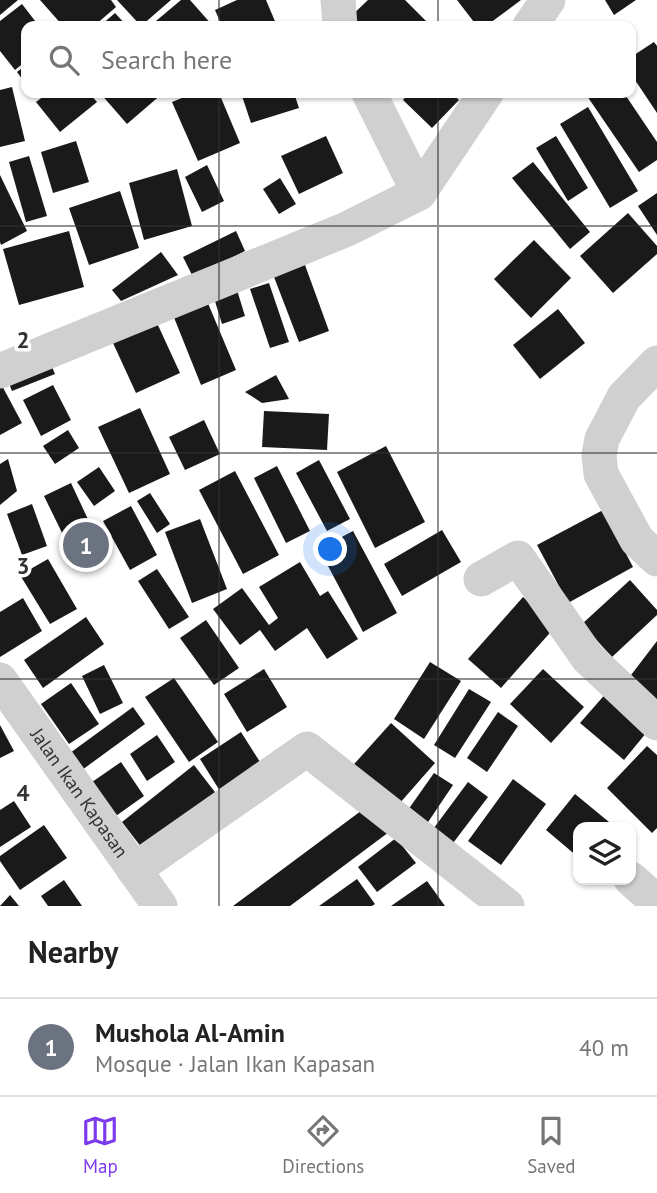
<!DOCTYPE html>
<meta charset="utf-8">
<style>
body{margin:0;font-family:"PT Sans",sans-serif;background:#f2f2f2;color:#222}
.controls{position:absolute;right:21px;bottom:21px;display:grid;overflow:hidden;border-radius:14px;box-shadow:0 2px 5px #0004}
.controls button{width:63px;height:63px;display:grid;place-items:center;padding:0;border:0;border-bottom:2px solid #e0e0e0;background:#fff;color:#222;font:35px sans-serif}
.you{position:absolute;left:331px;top:550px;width:24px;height:24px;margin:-18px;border:5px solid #fff;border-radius:50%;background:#1a73e8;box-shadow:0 0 0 10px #1a73e833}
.badge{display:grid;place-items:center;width:46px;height:46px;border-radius:50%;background:#7c3aed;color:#fff;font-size:23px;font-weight:700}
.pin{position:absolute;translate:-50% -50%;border:4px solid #fff;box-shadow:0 2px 7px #0006}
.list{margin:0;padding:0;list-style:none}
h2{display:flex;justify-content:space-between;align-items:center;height:91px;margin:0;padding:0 28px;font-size:30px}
h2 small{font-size:23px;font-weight:400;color:#767676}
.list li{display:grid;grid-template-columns:46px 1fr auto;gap:21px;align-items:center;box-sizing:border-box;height:98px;padding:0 28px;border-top:2px solid #e0e0e0}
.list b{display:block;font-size:26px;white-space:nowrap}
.list p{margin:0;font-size:23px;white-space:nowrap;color:#767676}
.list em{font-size:23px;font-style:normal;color:#767676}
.icon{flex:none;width:38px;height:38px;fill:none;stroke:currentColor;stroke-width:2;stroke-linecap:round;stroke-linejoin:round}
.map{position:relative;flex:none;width:657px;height:906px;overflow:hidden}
.search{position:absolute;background:#fff;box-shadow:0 2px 5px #0004;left:21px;right:21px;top:21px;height:77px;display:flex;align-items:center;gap:18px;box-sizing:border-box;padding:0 24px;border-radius:14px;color:#767676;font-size:26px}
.sheet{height:189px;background:#fff}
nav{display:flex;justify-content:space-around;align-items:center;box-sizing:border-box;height:98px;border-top:2px solid #e0e0e0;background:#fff;font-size:19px;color:#767676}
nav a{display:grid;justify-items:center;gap:4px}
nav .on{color:#7c3aed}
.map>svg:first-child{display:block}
</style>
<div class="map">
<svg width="657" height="906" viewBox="0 0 657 906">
<rect width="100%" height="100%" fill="#fff"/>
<g fill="#1a1a1a">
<polygon points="0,0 18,0 0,15"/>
<polygon points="40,0 111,0 116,7 94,26 63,26"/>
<polygon points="117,0 171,0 141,26"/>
<polygon points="181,0 190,0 213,26 150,26"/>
<polygon points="237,0 266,0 277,26 222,26 215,10"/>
<polygon points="368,0 405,0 431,26 355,26 348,19"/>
<polygon points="457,0 521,0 486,26 477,26"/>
<polygon points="605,0 636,0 614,15"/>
<polygon points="22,4 39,26 26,26 26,61 15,70 0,51 0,21"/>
<polygon points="115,13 127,26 100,26"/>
<polygon points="654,42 657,46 657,113 631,74 631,57"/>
<polygon points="26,65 26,84 17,72"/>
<polygon points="12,87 25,141 0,147 0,90"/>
<polygon points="48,93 89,93 97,102 60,132 36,102"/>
<polygon points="100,93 163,93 127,124"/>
<polygon points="194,93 219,93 240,143 198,161 172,102"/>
<polygon points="241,93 294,93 299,108 251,123"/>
<polygon points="409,93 451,93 459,100 432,128 403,100"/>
<polygon points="585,93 624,93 657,142 657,160 639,172"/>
<polygon points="588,107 638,191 610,208 560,124"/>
<polygon points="326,136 343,173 299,194 281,156"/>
<polygon points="556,136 588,188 568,201 536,148"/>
<polygon points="76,141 89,182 53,193 41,152"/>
<polygon points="29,156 47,216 26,222 9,162"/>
<polygon points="533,162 590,232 570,249 512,178"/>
<polygon points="207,165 224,201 202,212 185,177"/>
<polygon points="177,169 192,226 144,240 129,183"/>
<polygon points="0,175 27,231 1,245 0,242"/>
<polygon points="280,178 296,204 279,214 263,189"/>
<polygon points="120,191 139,248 89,265 69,208"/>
<polygon points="657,193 657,235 638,206"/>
<polygon points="628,213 657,246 657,254 613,293 580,256"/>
<polygon points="69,231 84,287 19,305 3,249"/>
<polygon points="236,231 245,251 193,277 183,257"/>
<polygon points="534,240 571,278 531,318 494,279"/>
<polygon points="161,252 178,275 121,301 112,290"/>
<polygon points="305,265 329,331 299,342 274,277"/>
<polygon points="269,283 289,342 270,348 250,289"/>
<polygon points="237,290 245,316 222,324 214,298"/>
<polygon points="207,301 236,370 201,385 173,315"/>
<polygon points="558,309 585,343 540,379 513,345"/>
<polygon points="157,323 180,373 136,393 113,343"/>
<polygon points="49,360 55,374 12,391 6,376"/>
<polygon points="276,375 289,399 262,403 245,392"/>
<polygon points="0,382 22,423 0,435"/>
<polygon points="53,385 71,420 41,436 23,400"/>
<polygon points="140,408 170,474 129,493 98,427"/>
<polygon points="264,411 329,414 327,450 262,447"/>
<polygon points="204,420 220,454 185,470 169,437"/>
<polygon points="68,430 79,448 55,464 43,446"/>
<polygon points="386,446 425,522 375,548 337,472"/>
<polygon points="8,459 17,491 0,505 0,464"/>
<polygon points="319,460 350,519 327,531 296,473"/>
<polygon points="277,466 310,531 286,543 254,478"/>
<polygon points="99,467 115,491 94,506 77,482"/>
<polygon points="235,471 279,555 243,574 199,490"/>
<polygon points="71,483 93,530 67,543 44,496"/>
<polygon points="150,493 170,524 157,533 137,501"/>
<polygon points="32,504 47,546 22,555 7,514"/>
<polygon points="131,506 157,555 130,570 103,521"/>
<polygon points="603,510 633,567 568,603 537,545"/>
<polygon points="200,519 227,589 192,603 165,532"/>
<polygon points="442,530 461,562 402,596 384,564"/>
<polygon points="353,531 397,613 363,632 319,549"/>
<polygon points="48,559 77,609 50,624 20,575"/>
<polygon points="300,562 320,596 328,591 358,639 327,659 307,628 275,651 260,630 240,645 213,609 242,588 269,625 278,618 259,587"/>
<polygon points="157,569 189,617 169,629 138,581"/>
<polygon points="630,580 657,610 657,615 612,657 582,624"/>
<polygon points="523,597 556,626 501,688 468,659"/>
<polygon points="23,598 42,631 0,657 0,612"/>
<polygon points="86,617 104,644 43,688 24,660"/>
<polygon points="206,620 239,668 214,685 180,638"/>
<polygon points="657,641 657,702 628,679"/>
<polygon points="430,662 461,681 424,739 394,719"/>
<polygon points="104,665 123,703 100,714 82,676"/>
<polygon points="264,669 287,707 247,732 224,694"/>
<polygon points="543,669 584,707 551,743 510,704"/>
<polygon points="174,678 218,742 189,762 145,697"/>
<polygon points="71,683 99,724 69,744 41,704"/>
<polygon points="469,689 491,702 455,758 434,745"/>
<polygon points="608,691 651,727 624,760 580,723"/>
<polygon points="133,707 145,724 82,770 70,753"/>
<polygon points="498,712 518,726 487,772 467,758"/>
<polygon points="391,723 435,763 392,812 347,772"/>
<polygon points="0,725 14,751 0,758"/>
<polygon points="241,732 267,773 225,799 200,759"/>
<polygon points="157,735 175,762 147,781 130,754"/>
<polygon points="647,746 657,755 657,828 652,833 607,788"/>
<polygon points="121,762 144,796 106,823 82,789"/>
<polygon points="194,765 218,796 145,852 122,822"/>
<polygon points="434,773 453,785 422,831 403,817"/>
<polygon points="513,779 546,804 501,865 468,841"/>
<polygon points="468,782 488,797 447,851 428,836"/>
<polygon points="575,794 609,822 605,827 578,827 578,857 546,830"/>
<polygon points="14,801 31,827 0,847 0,810"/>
<polygon points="369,805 389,832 290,906 233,906"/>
<polygon points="44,825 67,858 20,890 0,861 0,856"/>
<polygon points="396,838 416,863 377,892 358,867"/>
<polygon points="357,879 375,904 372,906 319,906"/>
<polygon points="64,880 82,906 48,906 41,896"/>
<polygon points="427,881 445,906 391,906"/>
<polygon points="10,895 19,906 0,906"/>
</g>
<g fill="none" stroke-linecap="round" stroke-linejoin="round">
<g stroke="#d0d0d0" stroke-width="35">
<polyline points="338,0 340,26"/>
<polyline points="530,26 548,0"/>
<polyline points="369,93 419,193"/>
<polyline points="657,363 624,397 602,439 599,455 601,474 637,540 657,559"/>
<polyline points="0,371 347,229 419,193 486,93"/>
<polyline points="481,579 518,558 588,658 657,723"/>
<path id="s1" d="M0 680 160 906"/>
<polyline points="134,870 307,749 507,906"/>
<polyline points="631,879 657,902"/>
</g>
</g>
<path fill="none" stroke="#333" stroke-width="2" stroke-opacity="0.55" d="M219 0V26M438 0V26M219 93V906M438 93V906M0 226H657M0 453H657M0 679H657"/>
<g text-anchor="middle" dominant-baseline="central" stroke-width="7" stroke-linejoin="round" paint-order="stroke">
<g font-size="19" fill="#333" stroke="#fff">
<text stroke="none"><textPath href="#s1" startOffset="138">Jalan Ikan Kapasan</textPath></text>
</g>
</g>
<g font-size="23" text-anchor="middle" font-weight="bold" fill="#333" stroke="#fff" stroke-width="7" stroke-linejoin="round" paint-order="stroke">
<text x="23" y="348">2</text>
<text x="23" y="574">3</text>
<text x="23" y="801">4</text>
</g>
</svg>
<div class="controls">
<button><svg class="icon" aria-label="layers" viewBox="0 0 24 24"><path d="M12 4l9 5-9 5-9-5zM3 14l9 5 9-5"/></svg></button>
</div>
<div class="you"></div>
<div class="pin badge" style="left:86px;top:545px;background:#6b7280">1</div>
<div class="search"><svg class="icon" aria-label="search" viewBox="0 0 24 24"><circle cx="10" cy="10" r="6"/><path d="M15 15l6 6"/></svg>Search here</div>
</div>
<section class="sheet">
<h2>Nearby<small></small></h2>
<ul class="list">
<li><span class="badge" style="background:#6b7280">1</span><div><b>Mushola Al-Amin</b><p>Mosque · Jalan Ikan Kapasan</p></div><em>40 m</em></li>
</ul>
</section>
<nav>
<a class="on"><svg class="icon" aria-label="map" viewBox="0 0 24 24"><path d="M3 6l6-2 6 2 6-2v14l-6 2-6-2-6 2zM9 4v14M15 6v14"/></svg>Map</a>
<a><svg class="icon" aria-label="directions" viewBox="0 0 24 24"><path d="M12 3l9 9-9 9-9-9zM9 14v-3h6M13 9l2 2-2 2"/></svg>Directions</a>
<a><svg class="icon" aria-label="saved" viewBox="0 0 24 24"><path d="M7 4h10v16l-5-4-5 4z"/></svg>Saved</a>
</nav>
